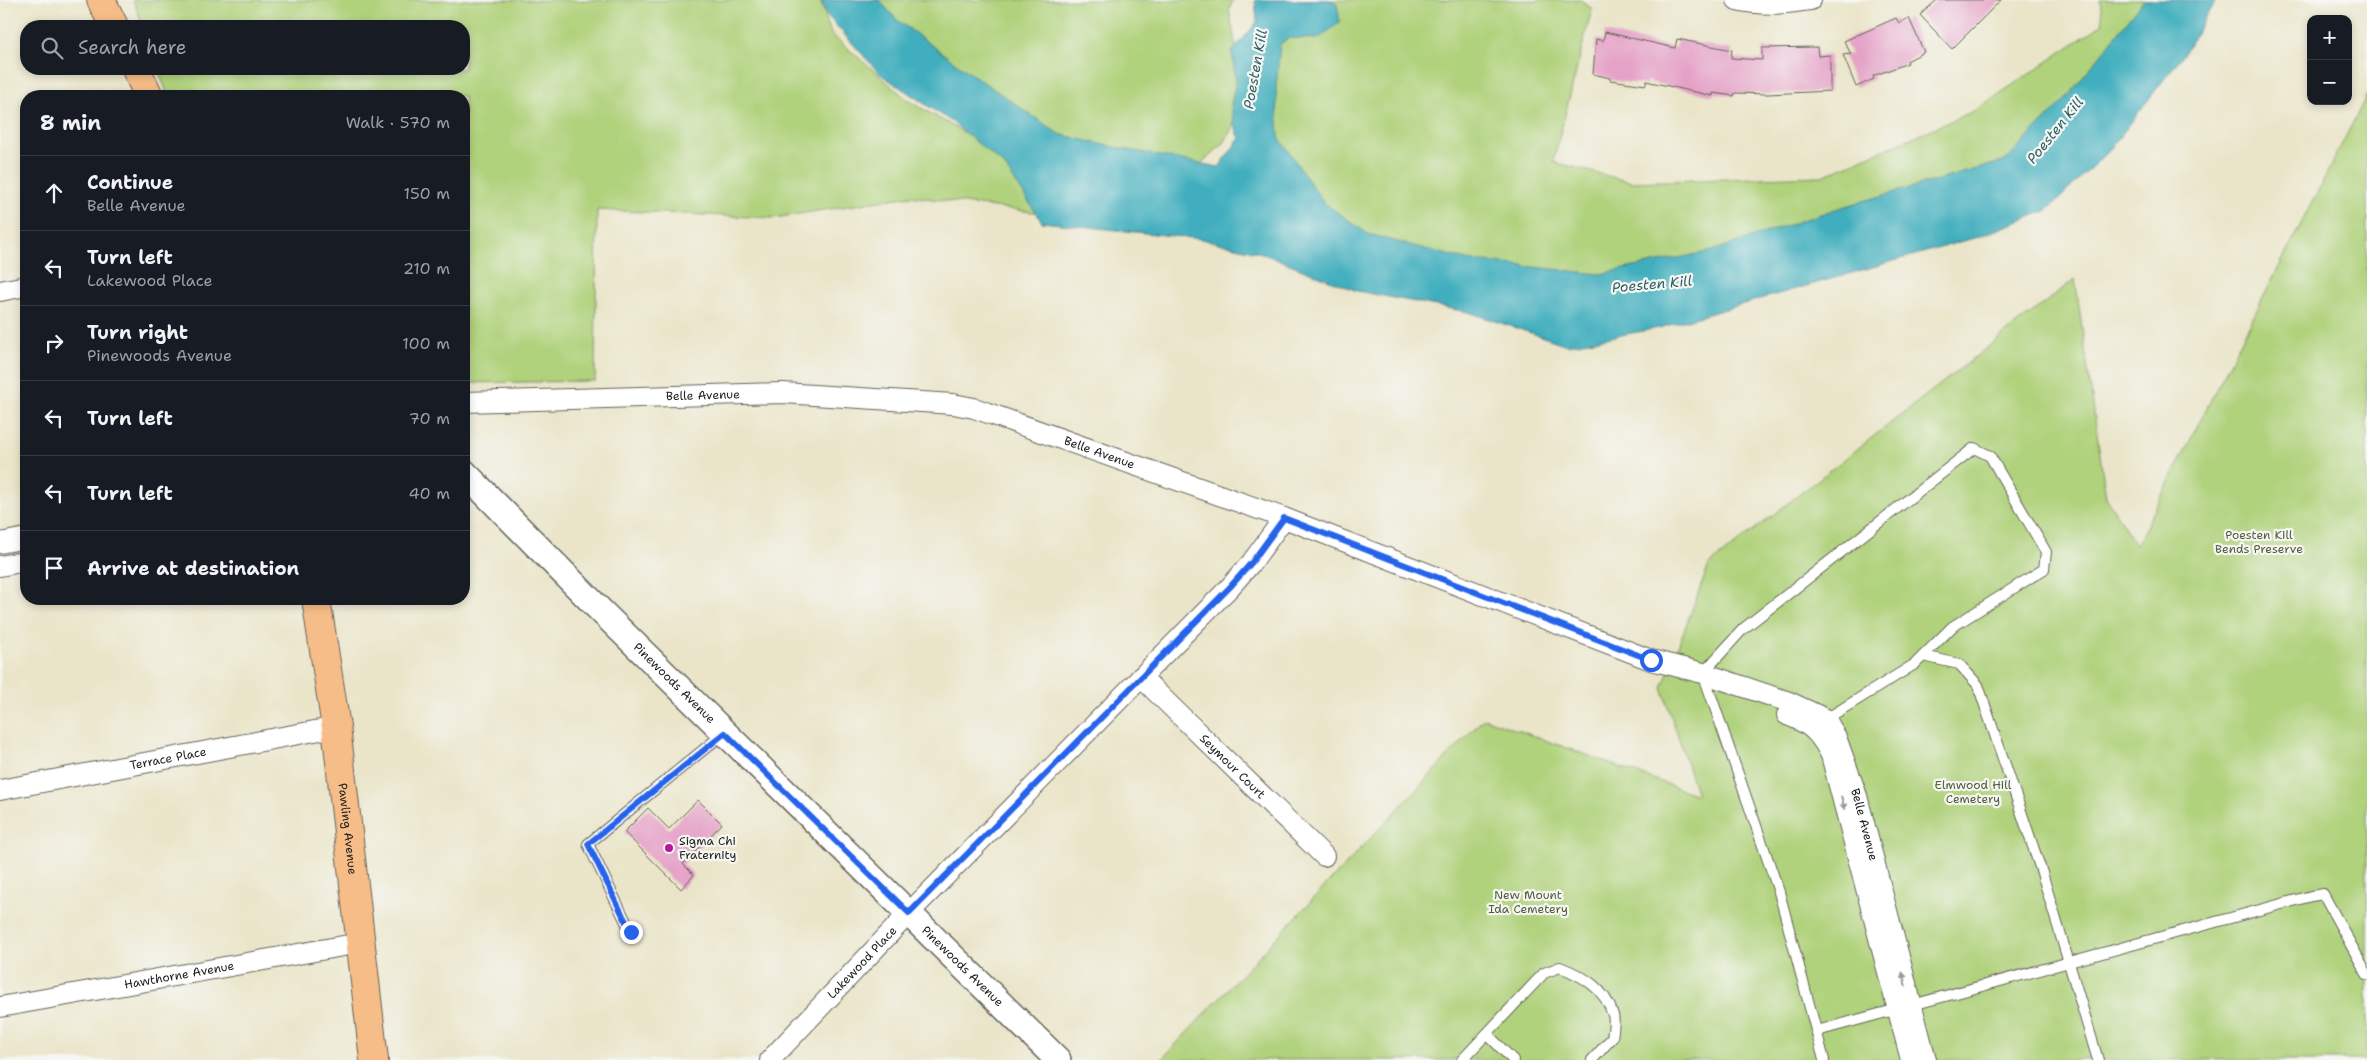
<!DOCTYPE html>
<meta charset="utf-8">
<style>
body{margin:0;font-family:"Shantell Sans",sans-serif;background:#20242c;color:#f1f3f6}
.controls{position:absolute;right:15px;top:15px;display:grid;overflow:hidden;border-radius:10px;box-shadow:0 2px 8px #0003}
.controls button{width:45px;height:45px;display:grid;place-items:center;padding:0;border:0;border-bottom:1px solid #363941;background:#171b24;color:#f1f3f6;font:25px sans-serif}
.stop{position:absolute;width:15px;height:15px;margin:-11px;border:4px solid #2563eb;border-radius:50%;background:#fff}
.stop.end{background:#2563eb;border-color:#fff;box-shadow:0 1px 5px #0008}
.list{margin:0;padding:0;list-style:none}
h2{display:flex;justify-content:space-between;align-items:center;height:65px;margin:0;padding:0 20px;font-size:21px}
h2 small{font-size:16px;font-weight:400;color:#9ea1a6}
.list li{display:grid;grid-template-columns:32px 1fr auto;gap:15px;align-items:center;box-sizing:border-box;height:75px;padding:0 20px;border-top:1px solid #363941}
.list b{display:block;font-size:19px;white-space:nowrap}
.list p{margin:0;font-size:16px;white-space:nowrap;color:#9ea1a6}
.list em{font-size:16px;font-style:normal;color:#9ea1a6}
.icon{flex:none;width:28px;height:28px;fill:none;stroke:currentColor;stroke-width:2;stroke-linecap:round;stroke-linejoin:round}
.map{position:relative;flex:none;width:2367px;height:1060px;overflow:hidden}
.search{position:absolute;background:#171b24;box-shadow:0 2px 8px #0003;left:20px;top:20px;width:450px;height:55px;display:flex;align-items:center;gap:12px;box-sizing:border-box;padding:0 18px;border-radius:20px;color:#9ea1a6;font-size:19px}
.panel{position:absolute;background:#171b24;box-shadow:0 2px 8px #0003;left:20px;top:90px;width:450px;height:515px;border-radius:20px}
.map>svg:first-child{display:block}
</style>
<div class="map">
<svg width="2367" height="1060" viewBox="0 0 2367 1060">
<rect width="100%" height="100%" fill="#f6f6f2"/>
<filter id="ink" filterUnits="userSpaceOnUse"><feTurbulence type="fractalNoise" baseFrequency=".02" numOctaves="2"/><feDisplacementMap in="SourceGraphic" scale="10" xChannelSelector="R" yChannelSelector="G"/><feConvolveMatrix kernelMatrix="1 2 1 2 8 2 1 2 1" color-interpolation-filters="sRGB"/></filter>
<filter id="wash" filterUnits="userSpaceOnUse"><feTurbulence type="fractalNoise" baseFrequency=".0096" numOctaves="4" result="noise"/><feDisplacementMap in="SourceGraphic" scale="20" xChannelSelector="R" yChannelSelector="G"/><feGaussianBlur stdDeviation="1.12" result="paint"/><feColorMatrix in="noise" values="0 0 0 0 0 0 0 0 0 0 0 0 0 0 0 0 0 1.4 0 .05"/><feComposite in="paint" operator="in"/></filter>
<g filter="url(#wash)">
<rect width="100%" height="100%" fill="#eae5c9"/>
<g fill="#b0d27b" stroke="#66774c">
<polygon points="133,0 820,0 831,34 909,101 1020,165 1146,227 910,196 774,218 597,210 595,381 464,383 464,96 168,96 158,69 464,69 464,26 143,26"/>
<polygon points="875,0 1233,0 1229,10 1246,102 1224,143 1169,192 1080,165 899,31"/>
<polygon points="1297,0 1581,0 1592,9 1553,162 1631,182 1822,176 1974,111 2103,24 2100,0 2152,0 2002,173 1762,252 1590,278 1476,268 1368,239 1318,207 1274,140 1276,43"/>
<polygon points="2367,95 2367,1060 1161,1060 1484,718 1697,795 1662,688 1709,565 2075,279 2106,497 2136,546"/>
</g>
<polygon fill="#40aebe" stroke="#2e656d" points="821,0 879,0 897,20 960,66 1059,134 1104,145 1219,167 1240,138 1234,125 1231,104 1236,82 1232,52 1257,22 1255,0 1328,0 1337,3 1340,22 1318,39 1289,38 1280,44 1276,89 1279,137 1323,202 1368,234 1467,260 1600,274 1712,251 1835,209 2005,161 2064,101 2144,0 2216,0 2185,52 2112,147 2048,210 1978,237 1659,328 1567,345 1468,312 1357,291 1262,253 1201,239 1042,222 1004,165 952,122 880,74 826,14"/>
<g id="blocks">
<g fill="#e5a2c7">
<polygon points="1937,0 2001,0 1952,49 1920,15"/>
<polygon points="1896,18 1899,23 1909,18 1924,52 1907,61 1908,63 1873,76 1874,79 1856,87 1843,55 1851,54 1844,41"/>
<polygon points="1605,32 1675,48 1677,39 1732,50 1731,58 1762,60 1762,48 1817,47 1818,56 1830,55 1830,91 1768,94 1735,93 1734,96 1713,93 1713,96 1646,81 1646,85 1610,80 1610,78 1593,74 1596,39 1603,41"/>
<polygon points="698,800 722,824 683,864 694,875 681,889 624,832 648,808 669,829"/>
</g>
</g>
</g>
<g filter="url(#ink)">
<use href="#blocks" fill-opacity="0" stroke="#646259" stroke-width="1"/>
<g fill="none" stroke-linecap="round" stroke-linejoin="round">
<defs>
<g id="service">
<polyline points="1923,656 1959,664 1978,685 2042,873 2098,1060"/>
<polyline points="631,932 588,844 724,733"/>
<polyline points="1817,1031 2311,896 2323,894 2367,974"/>
<polyline points="1487,1034 1513,1060"/>
<path d="M1462 1060 1544 973 1560 967C1583 976 1605 988 1613 1015 1615 1021 1613 1031 1612 1038L1592 1060"/>
<polyline points="1824,1060 1779,892 1703,673 1743,629 1974,448 1990,456 2046,552 2044,569 1952,627 1915,664 1826,719 1825,722"/>
</g>
<g id="minor">
<path d="M1737 0C1762 6 1786 4 1811 0"/>
<polyline points="0,291 26,286"/>
<path id="s1" d="M464 402 783 393 953 404 974 408 1284 518 1651 660 1703 673 1789 702 1826 719 1836 737 1857 796 1926 1060"/>
<polyline points="0,543 26,538"/>
<polyline points="0,566 26,561"/>
<path id="s2" d="M1141 677 1324 856"/>
<path d="M1787 715C1811 724 1820 733 1831 755L1911 1060"/>
<path id="s3" d="M0 790 336 727"/>
<path id="s4" d="M0 1007 360 943"/>
<path id="s5" d="M770 1060 909 913 1230 587 1252 562 1284 518"/>
</g>
<g id="tertiary">
<path id="s6" d="M464 472 602 612 1058 1060"/>
</g>
<g id="primary">
<polyline points="101,0 114,26"/>
<polyline points="136,69 149,96"/>
<path id="s7" d="M316 599 336 727 374 1060"/>
</g>
</defs>
<use href="#service" stroke="#646259" stroke-width="12"/>
<use href="#minor" stroke="#646259" stroke-width="22"/>
<use href="#tertiary" stroke="#646259" stroke-width="28"/>
<use href="#primary" stroke="#646259" stroke-width="30"/>
<use href="#service" stroke="#fff" stroke-width="10"/>
<use href="#minor" stroke="#fff" stroke-width="20"/>
<use href="#tertiary" stroke="#fff" stroke-width="25"/>
<use href="#primary" stroke="#f7bd88" stroke-width="28"/>
</g>
<defs><path id="oneway-solid" d="M-6-.8H1V-3.2L6.5 0L1 3.2V.8H-6Z" transform="scale(1.25)"/></defs>
<g fill="#999">
<use href="#oneway-solid" transform="translate(1843 803) rotate(75)"/>
<use href="#oneway-solid" transform="translate(1904 979) rotate(-104)"/>
</g>
</g>
<g fill="none" stroke-linecap="round" stroke-linejoin="round" filter="url(#ink)">
<polyline stroke="#2563eb" stroke-width="6" points="631,932 588,844 725,733 909,913 1230,587 1252,562 1284,518 1651,660"/>
</g>
<circle fill="#b5179e" stroke="#f6f6f2" stroke-width="2" cx="669" cy="848" r="5"/>
<g text-anchor="middle" dominant-baseline="central" stroke-width="4.5" stroke-linejoin="round" paint-order="stroke">
<g font-size="12" fill="#1c1c1c" stroke="#f6f6f2">
<text stroke="none"><textPath href="#s1" startOffset="239">Belle Avenue</textPath></text>
<text stroke="none"><textPath href="#s1" startOffset="644">Belle Avenue</textPath></text>
<text stroke="none"><textPath href="#s6" startOffset="298">Pinewoods Avenue</textPath></text>
<text stroke="none"><textPath href="#s3" startOffset="171">Terrace Place</textPath></text>
<text stroke="none"><textPath href="#s2" startOffset="128">Seymour Court</textPath></text>
<text stroke="none"><textPath href="#s1" startOffset="1531">Belle Avenue</textPath></text>
<text stroke="none"><textPath href="#s7" startOffset="232">Pawling Avenue</textPath></text>
<text stroke="none"><textPath href="#s5" startOffset="134">Lakewood Place</textPath></text>
<text stroke="none"><textPath href="#s6" startOffset="702">Pinewoods Avenue</textPath></text>
<text stroke="none"><textPath href="#s4" startOffset="182">Hawthorne Avenue</textPath></text>
</g>
<g font-size="12" fill="#505c3d" stroke="#f6f6f2">
<text x="2259" y="535">Poesten Kill<tspan x="2259" dy="14">Bends Preserve</tspan></text>
<text x="1973" y="785">Elmwood Hill<tspan x="1973" dy="14">Cemetery</tspan></text>
<text x="1528" y="895">New Mount<tspan x="1528" dy="14">Ida Cemetery</tspan></text>
</g>
<g font-size="12" fill="#1c1c1c" stroke="#f6f6f2" text-anchor="start">
<text x="679" y="841">Sigma Chi<tspan x="679" dy="14">Fraternity</tspan></text>
</g>
<g font-size="14" font-style="italic" fill="#2c5e65" stroke="#f6f6f2">
<text transform="translate(1255 69) rotate(-80)">Poesten Kill</text>
<text transform="translate(2055 130) rotate(-51)">Poesten Kill</text>
<text transform="translate(1652 284) rotate(-5)">Poesten Kill</text>
</g>
</g>
</svg>
<div class="controls">
<button>+</button>
<button>−</button>
</div>
<div class="stop" style="left:1651px;top:660px"></div>
<div class="stop end" style="left:631px;top:932px"></div>
<div class="search"><svg class="icon" aria-label="search" viewBox="0 0 24 24"><circle cx="10" cy="10" r="6"/><path d="M15 15l6 6"/></svg>Search here</div>
<section class="panel">
<h2>8 min<small>Walk · 570 m</small></h2>
<ul class="list">
<li><svg class="icon" aria-label="ahead" viewBox="0 0 24 24"><path d="M12 20V5M6 11l6-6 6 6"/></svg><div><b>Continue</b><p>Belle Avenue</p></div><em>150 m</em></li>
<li><svg class="icon" aria-label="left" viewBox="0 0 24 24"><path d="M17 20v-9H6M10 6l-5 5 5 5"/></svg><div><b>Turn left</b><p>Lakewood Place</p></div><em>210 m</em></li>
<li><svg class="icon" aria-label="right" viewBox="0 0 24 24"><path d="M7 20v-9h11M14 6l5 5-5 5"/></svg><div><b>Turn right</b><p>Pinewoods Avenue</p></div><em>100 m</em></li>
<li><svg class="icon" aria-label="left" viewBox="0 0 24 24"><path d="M17 20v-9H6M10 6l-5 5 5 5"/></svg><div><b>Turn left</b></div><em>70 m</em></li>
<li><svg class="icon" aria-label="left" viewBox="0 0 24 24"><path d="M17 20v-9H6M10 6l-5 5 5 5"/></svg><div><b>Turn left</b></div><em>40 m</em></li>
<li><svg class="icon" aria-label="arrive" viewBox="0 0 24 24"><path d="M6 21V4h12l-3 4 3 4H6"/></svg><div><b>Arrive at destination</b></div></li>
</ul>
</section>
</div>
